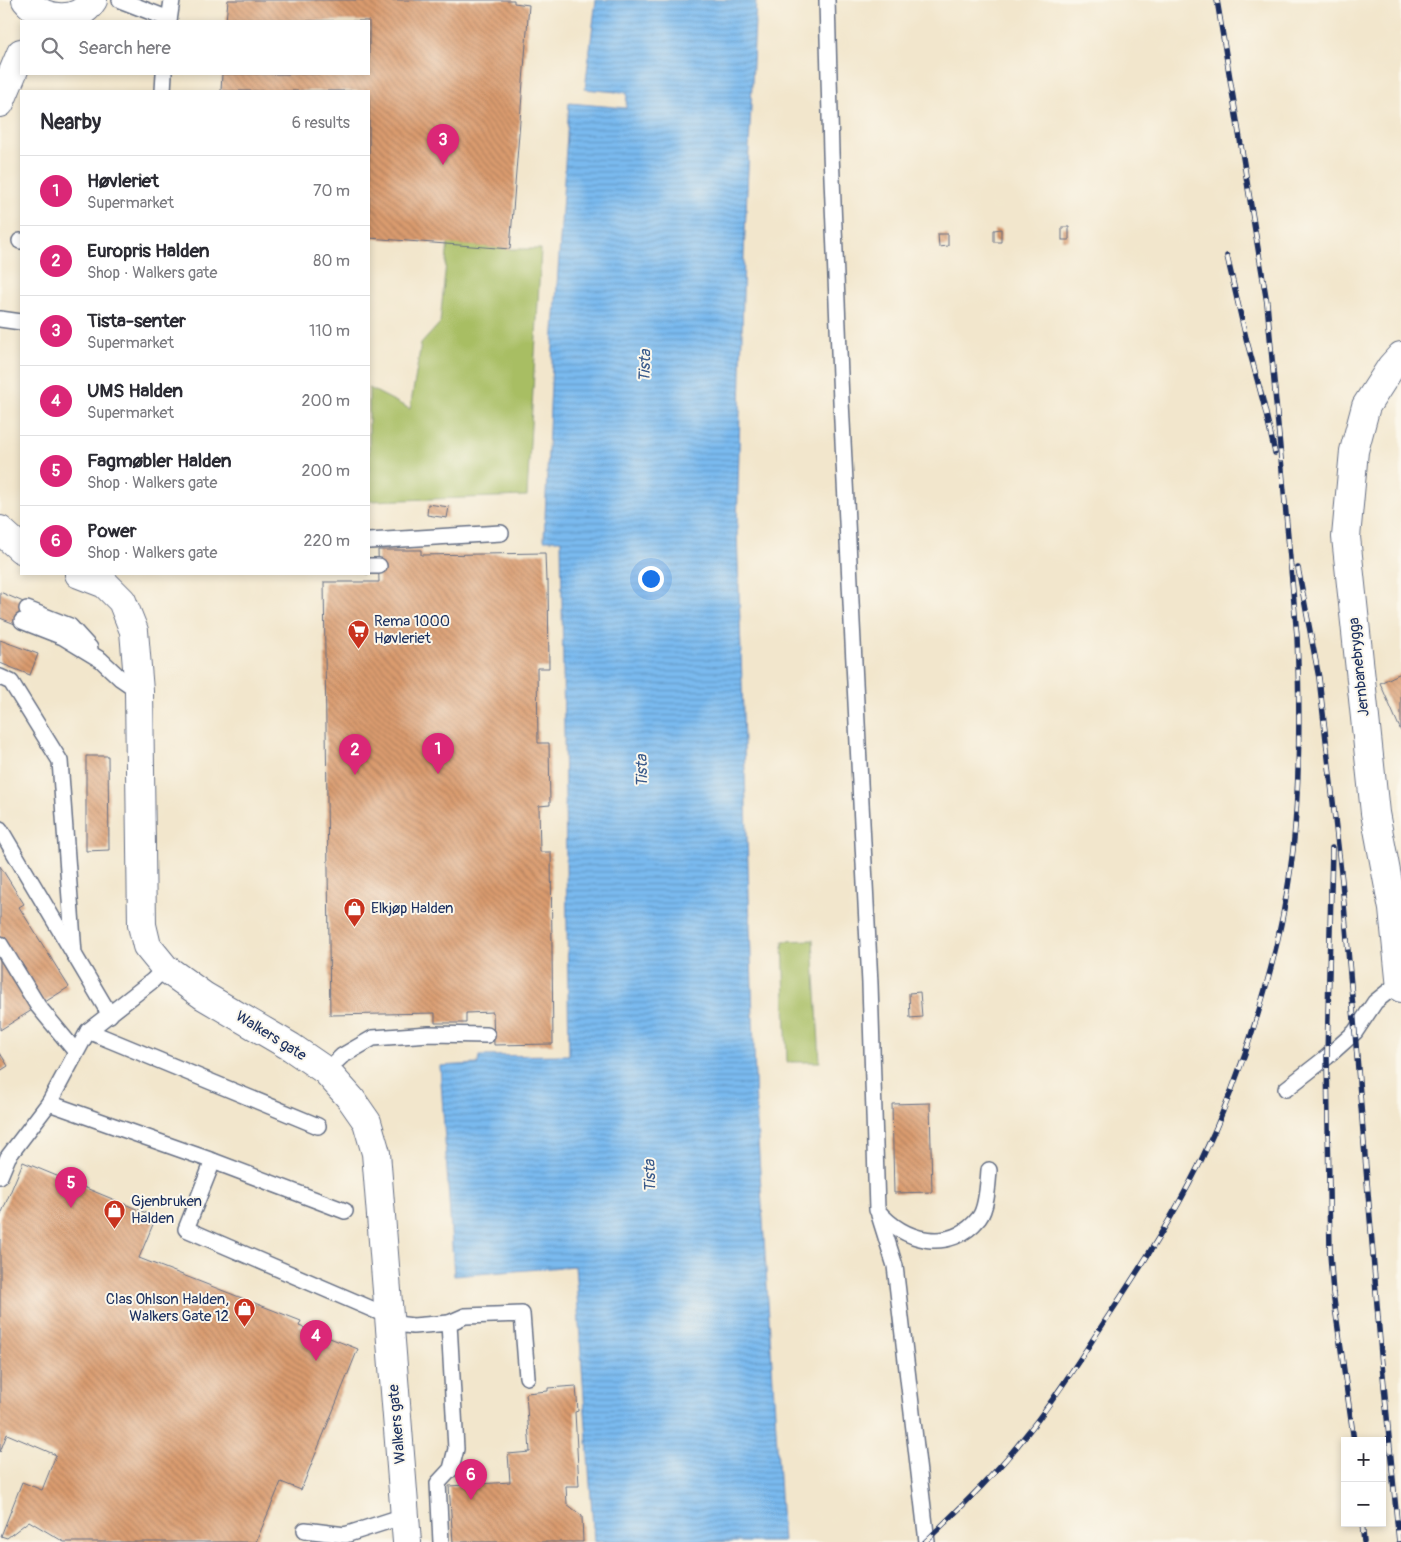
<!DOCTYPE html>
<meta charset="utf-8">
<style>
body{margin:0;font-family:Pangolin,sans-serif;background:#f7f7f7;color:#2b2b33}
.controls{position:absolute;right:15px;bottom:15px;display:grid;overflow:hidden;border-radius:0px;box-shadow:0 2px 8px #0003}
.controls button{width:45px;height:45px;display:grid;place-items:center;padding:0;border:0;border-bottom:1px solid #e1e1e2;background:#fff;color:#2b2b33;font:25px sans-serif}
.you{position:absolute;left:650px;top:578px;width:18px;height:18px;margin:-12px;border:4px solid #fff;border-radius:50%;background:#1a73e8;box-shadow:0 0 0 8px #1a73e833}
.badge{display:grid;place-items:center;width:32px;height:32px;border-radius:50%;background:#db2777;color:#fff;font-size:16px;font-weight:700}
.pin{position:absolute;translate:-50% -41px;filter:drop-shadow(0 1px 2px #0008)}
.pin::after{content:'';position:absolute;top:26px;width:18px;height:15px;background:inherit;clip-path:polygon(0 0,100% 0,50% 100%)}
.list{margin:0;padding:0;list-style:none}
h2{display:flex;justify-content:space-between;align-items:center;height:65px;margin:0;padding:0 20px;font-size:21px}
h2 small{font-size:16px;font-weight:400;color:#7c7c81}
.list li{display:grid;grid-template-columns:32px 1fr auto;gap:15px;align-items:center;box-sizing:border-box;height:70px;padding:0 20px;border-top:1px solid #e1e1e2}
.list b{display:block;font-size:19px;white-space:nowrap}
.list p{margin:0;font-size:16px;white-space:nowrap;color:#7c7c81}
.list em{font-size:16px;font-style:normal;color:#7c7c81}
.icon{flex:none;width:28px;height:28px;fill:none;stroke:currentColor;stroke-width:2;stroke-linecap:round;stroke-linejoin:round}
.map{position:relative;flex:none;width:1401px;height:1542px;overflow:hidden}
.search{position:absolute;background:#fff;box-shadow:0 2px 8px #0003;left:20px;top:20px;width:350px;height:55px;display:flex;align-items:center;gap:12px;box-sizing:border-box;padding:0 18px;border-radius:0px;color:#7c7c81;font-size:19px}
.panel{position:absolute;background:#fff;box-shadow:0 2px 8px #0003;left:20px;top:90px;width:350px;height:485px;border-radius:0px}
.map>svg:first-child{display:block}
</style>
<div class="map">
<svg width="1401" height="1542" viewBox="0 0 1401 1542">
<defs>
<pattern id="water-rules" width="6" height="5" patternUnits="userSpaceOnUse" patternTransform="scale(1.25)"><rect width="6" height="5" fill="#7abaef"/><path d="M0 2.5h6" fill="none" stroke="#6398c5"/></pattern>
<pattern id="building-back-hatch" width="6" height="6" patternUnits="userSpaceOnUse" patternTransform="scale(1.25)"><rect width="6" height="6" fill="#da9b6e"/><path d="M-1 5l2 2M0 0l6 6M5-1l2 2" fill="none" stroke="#b07f5e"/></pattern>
</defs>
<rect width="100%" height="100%" fill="#fbf7ec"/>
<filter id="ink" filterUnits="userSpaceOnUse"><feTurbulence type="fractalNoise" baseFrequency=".02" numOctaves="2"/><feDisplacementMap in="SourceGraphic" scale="10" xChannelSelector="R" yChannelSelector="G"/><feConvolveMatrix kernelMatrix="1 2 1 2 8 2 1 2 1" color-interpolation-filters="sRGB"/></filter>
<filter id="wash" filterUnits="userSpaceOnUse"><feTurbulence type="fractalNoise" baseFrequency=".0096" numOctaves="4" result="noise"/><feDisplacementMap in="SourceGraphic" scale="20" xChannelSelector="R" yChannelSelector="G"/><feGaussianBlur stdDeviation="1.12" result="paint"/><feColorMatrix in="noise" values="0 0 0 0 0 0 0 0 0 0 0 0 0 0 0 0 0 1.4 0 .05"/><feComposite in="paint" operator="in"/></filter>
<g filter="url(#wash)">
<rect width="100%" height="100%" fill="#f2e6cc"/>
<g fill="#a8be63" stroke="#627660">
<polygon points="448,243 512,249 541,249 527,496 369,501 369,388 410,409 421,344 440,323"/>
<polygon points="813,940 820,1062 787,1062 783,941"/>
</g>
<polygon fill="url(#water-rules)" stroke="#4a74a6" points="596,0 756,0 744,255 737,530 756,1108 783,1542 594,1542 575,1266 454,1276 440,1066 478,1064 479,1056 569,1055 561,540 544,540 552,362 569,103 626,108 627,93 585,89"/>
<g id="blocks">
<g fill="url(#building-back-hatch)">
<polygon points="228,0 514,0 514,3 529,5 510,249 369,238 369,91 221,91 222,74 369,74 369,21 226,21"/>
<rect x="1062" y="227" width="7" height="13"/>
<polygon points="1001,229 1001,242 994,242 994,230"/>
<polygon points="938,234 948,234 948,246 939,247"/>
<polygon points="428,504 449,507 447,518 427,515"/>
<polygon points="378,550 421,550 421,555 545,553 546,581 548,581 549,668 537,668 538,743 549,743 550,805 539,806 540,852 551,852 553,1044 494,1045 493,1012 466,1013 466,1023 435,1023 435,1013 330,1015 324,582 379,582"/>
<polygon points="0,592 28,604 20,626 0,618"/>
<polygon points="0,640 38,654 30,675 0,663"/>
<polygon points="1401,673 1401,731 1380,683"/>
<polygon points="86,756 108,756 109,850 86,851"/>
<polygon points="0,866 24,904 19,907 69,987 0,1030"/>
<polygon points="920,992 922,1017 910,1018 909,993"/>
<polygon points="0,1053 8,1066 0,1071"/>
<polygon points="930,1103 932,1192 894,1193 892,1104"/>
<polygon points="23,1162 156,1217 139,1258 301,1321 299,1326 358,1349 301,1490 281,1482 256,1542 64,1542 29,1521 7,1538 1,1536 22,1482 42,1490 56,1455 7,1434 0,1452 0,1217"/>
<polygon points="576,1386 578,1411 575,1412 579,1486 566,1486 567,1504 582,1516 583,1542 453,1542 449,1486 510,1482 508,1454 530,1452 526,1393 548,1391 548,1388"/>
</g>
</g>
</g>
<g filter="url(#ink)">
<use href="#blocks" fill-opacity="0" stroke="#666f84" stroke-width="1"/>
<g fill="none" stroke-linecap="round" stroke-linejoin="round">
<defs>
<g id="service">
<polyline points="120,0 169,19"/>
<path d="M827 0 831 153 841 401 870 984 877 1210C904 1242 950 1254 979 1218 987 1208 988 1182 989 1170"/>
<polyline points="169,21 172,0"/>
<polyline points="163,91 164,74"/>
<polyline points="20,241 21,241"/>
<polyline points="0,319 21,322"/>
<polyline points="369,541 501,533"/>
<polyline points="369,566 379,566"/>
<polyline points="27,609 70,626 90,648"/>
<polyline points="22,621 63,637 101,660 120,678 139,691"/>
<polyline points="0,677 11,682 60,761 74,954"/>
<polyline points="0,829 110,1015"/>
<polyline points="0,944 38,1006 76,1052"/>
<polyline points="165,968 152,981 88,1031 49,1103 213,1161 186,1229 388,1316"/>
<polyline points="88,1031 318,1126"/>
<polyline points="326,1071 342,1056 373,1038 429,1034 487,1035"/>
<polyline points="1286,1089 1327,1057 1355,1032 1375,1002 1400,982"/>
<polyline points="213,1161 345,1211"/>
<polyline points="0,1176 8,1157 49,1103"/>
<polyline points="879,1215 895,1266 927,1542"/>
<polyline points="388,1323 413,1326 449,1323 456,1449 451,1469 438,1483 441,1542"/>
<polyline points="449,1323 465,1316 522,1314 527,1377"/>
<polyline points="305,1530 345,1535 404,1516"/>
</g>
<g id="minor">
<polyline points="1401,356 1391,367 1366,406 1354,451 1346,537 1375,813 1393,909 1401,988"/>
<polyline points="0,530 21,549"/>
<polyline points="79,574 105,584 122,601 134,631 139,691 142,925 147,946 165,968 204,996 291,1047 326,1071 351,1099 367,1122 376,1153 407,1542"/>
</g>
<g id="tertiary">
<path d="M26 0C43 21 78 25 93 0"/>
<polyline points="0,103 21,53"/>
</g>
</defs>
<use href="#service" stroke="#666f84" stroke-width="18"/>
<use href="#minor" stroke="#666f84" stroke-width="30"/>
<use href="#tertiary" stroke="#666f84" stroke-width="30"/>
<use href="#service" stroke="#fff" stroke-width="15"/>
<use href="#minor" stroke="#fff" stroke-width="28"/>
<use href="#tertiary" stroke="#fff" stroke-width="28"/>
<defs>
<g id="rail">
<polyline points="1227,256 1246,338 1263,401 1275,453"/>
<polyline points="1298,568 1319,678 1342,881 1355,1032 1381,1354 1399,1542"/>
<polyline points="1332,848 1327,1057 1330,1254 1333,1293 1354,1441"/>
<polyline points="1362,1523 1364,1542"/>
<path d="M925 1542C960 1508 996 1474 1026 1435 1056 1398 1081 1357 1107 1318 1140 1268 1172 1219 1199 1165 1245 1070 1281 955 1293 850 1300 779 1300 707 1297 636L1267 303 1217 0"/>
</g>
</defs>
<use href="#rail" stroke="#1b2f5e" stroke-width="5.5"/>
<use href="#rail" stroke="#fbf7ec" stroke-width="4" stroke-dasharray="11" stroke-linecap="butt"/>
</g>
</g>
<defs>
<symbol id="supermarket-pin" viewBox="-11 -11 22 30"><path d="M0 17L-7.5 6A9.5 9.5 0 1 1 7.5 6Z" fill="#c8321e" stroke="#fbf7ec"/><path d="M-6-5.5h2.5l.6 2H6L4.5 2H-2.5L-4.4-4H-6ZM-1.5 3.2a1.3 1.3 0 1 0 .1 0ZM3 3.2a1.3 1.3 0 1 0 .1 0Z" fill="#fff"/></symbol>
<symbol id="shop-pin" viewBox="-11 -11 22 30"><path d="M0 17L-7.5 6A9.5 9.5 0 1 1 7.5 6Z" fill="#c8321e" stroke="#fbf7ec"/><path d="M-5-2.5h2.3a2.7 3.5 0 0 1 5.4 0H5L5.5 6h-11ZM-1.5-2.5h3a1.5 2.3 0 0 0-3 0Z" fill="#fff"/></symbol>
</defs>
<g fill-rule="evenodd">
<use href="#supermarket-pin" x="346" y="618" width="25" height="34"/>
<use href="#shop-pin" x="342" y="896" width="25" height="34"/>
<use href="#shop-pin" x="102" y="1198" width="25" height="34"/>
<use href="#shop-pin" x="232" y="1296" width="25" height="34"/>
</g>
<g text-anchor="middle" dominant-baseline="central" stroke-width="4" stroke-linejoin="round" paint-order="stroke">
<g font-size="15" fill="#1b2f5e" stroke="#fbf7ec" text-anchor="start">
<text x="374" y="621">Rema 1000<tspan x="374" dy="17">Høvleriet</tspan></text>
<text x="371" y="908">Elkjøp Halden</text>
<text x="131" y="1201">Gjenbruken<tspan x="131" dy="17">Halden</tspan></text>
<text x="229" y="1299" text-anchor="end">Clas Ohlson Halden,<tspan x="229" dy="17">Walkers Gate 12</tspan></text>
</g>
<g font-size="15" fill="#1b2f5e" stroke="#fbf7ec">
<text transform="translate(1359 667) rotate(-96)">Jernbanebrygga</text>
<text transform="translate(271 1036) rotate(32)">Walkers gate</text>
<text transform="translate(397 1424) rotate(-95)">Walkers gate</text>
</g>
<g font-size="16" font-style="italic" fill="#38598a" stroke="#fbf7ec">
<text transform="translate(645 366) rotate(-88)">Tista</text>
<text transform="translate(642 771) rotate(-91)">Tista</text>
<text transform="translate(650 1176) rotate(-92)">Tista</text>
</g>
</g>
</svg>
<div class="controls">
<button>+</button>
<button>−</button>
</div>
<div class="you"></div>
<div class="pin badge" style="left:438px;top:774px">1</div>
<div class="pin badge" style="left:355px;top:775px">2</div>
<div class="pin badge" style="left:443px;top:165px">3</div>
<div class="pin badge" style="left:316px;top:1361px">4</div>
<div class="pin badge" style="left:71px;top:1208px">5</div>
<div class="pin badge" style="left:471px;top:1500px">6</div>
<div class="search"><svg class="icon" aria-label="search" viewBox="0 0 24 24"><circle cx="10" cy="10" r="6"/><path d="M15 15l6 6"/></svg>Search here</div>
<section class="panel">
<h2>Nearby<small>6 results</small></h2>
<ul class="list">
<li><span class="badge">1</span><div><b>Høvleriet</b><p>Supermarket</p></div><em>70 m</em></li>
<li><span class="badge">2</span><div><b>Europris Halden</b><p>Shop · Walkers gate</p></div><em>80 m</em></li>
<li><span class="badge">3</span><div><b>Tista-senter</b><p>Supermarket</p></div><em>110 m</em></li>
<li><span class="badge">4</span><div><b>UMS Halden</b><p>Supermarket</p></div><em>200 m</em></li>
<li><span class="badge">5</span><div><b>Fagmøbler Halden</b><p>Shop · Walkers gate</p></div><em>200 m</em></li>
<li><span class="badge">6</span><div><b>Power</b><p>Shop · Walkers gate</p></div><em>220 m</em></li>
</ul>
</section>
</div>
